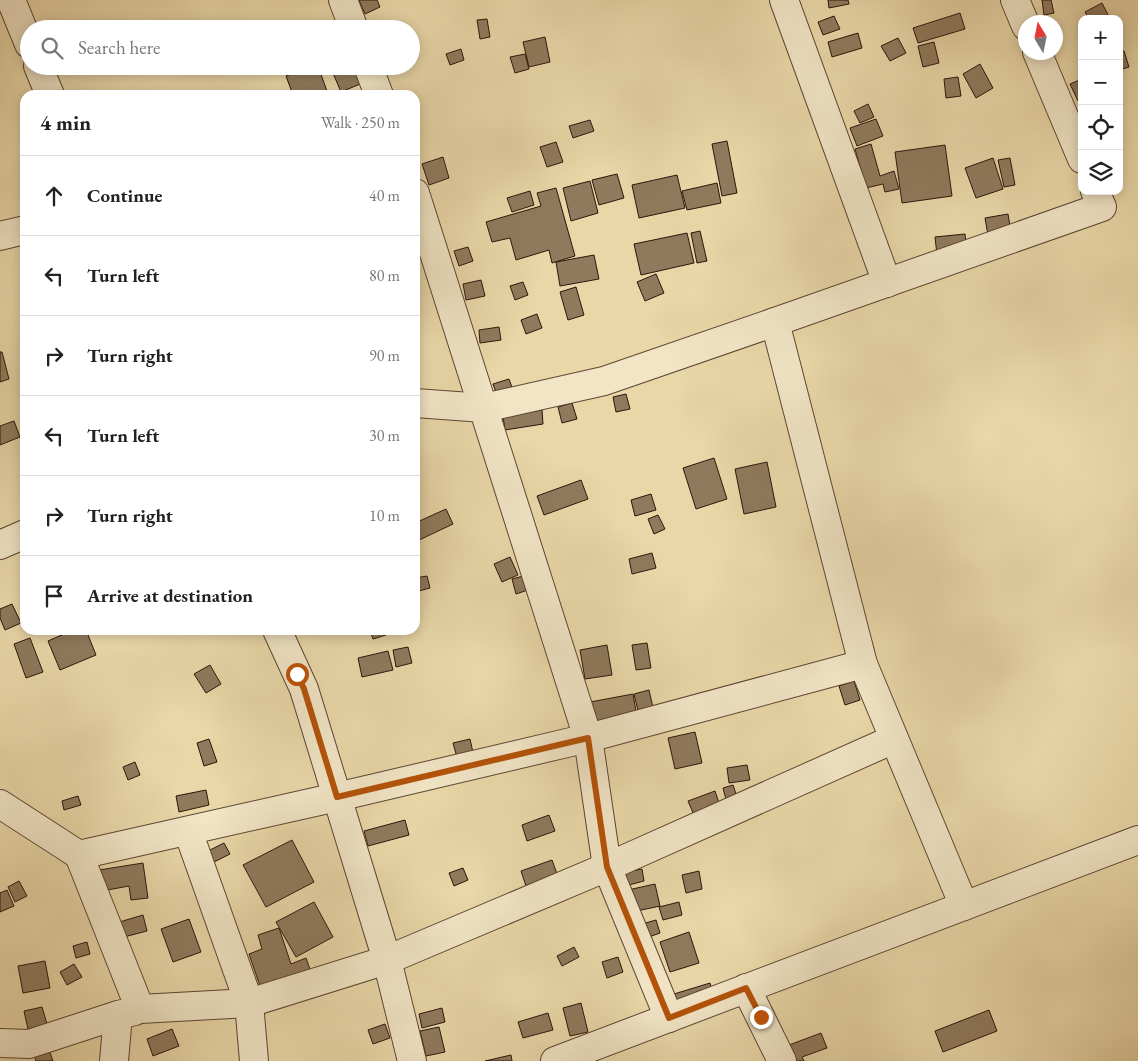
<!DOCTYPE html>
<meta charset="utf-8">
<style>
body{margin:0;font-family:"EB Garamond",serif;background:#f2f2f2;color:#222}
.controls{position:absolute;right:15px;top:15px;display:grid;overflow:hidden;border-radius:10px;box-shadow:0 2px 12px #0003}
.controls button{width:45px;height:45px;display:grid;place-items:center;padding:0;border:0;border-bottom:1px solid #e0e0e0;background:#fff;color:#222;font:25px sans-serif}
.compass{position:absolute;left:1018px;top:15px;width:45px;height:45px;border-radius:50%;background:#fff;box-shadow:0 2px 12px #0003;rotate:350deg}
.stop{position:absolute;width:15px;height:15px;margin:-11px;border:4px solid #b45309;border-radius:50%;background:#fff}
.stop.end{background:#b45309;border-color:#fff;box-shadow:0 1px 5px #0008}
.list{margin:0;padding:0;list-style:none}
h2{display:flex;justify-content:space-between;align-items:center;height:65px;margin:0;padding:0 20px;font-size:21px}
h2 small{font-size:16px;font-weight:400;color:#767676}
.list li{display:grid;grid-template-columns:32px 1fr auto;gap:15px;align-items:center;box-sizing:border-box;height:80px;padding:0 20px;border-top:1px solid #e0e0e0}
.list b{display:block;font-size:19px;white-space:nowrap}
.list em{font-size:16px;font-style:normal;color:#767676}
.icon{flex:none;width:28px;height:28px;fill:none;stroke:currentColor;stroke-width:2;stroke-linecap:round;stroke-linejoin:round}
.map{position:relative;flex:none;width:1138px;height:1061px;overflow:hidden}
.search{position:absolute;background:#fff;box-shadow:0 2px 12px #0003;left:20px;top:20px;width:400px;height:55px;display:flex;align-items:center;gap:12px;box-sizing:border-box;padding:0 18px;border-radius:28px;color:#767676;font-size:19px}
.panel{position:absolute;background:#fff;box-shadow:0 2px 12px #0003;left:20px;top:90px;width:400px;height:545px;border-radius:15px}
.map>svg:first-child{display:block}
</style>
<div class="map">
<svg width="1138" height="1061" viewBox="0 0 1138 1061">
<rect width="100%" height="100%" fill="#e9d7a8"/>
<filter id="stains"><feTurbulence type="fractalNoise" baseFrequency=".004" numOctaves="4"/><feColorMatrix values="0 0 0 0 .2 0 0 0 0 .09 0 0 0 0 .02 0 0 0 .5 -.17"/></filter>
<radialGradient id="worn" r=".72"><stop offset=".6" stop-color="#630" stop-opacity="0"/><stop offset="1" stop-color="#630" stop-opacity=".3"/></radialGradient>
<g fill="#8f7a5d" stroke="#2d150c">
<polygon points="359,0 377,0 380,7 365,14"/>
<polygon points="828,0 848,0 849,4 829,8"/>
<polygon points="1042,0 1051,0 1054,13 1044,15"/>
<polygon points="1102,3 1108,15 1100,19 1089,19 1085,12"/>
<polygon points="960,13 965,29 918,43 913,28"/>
<polygon points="834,16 840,29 823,35 818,22"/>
<polygon points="487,19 490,37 480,39 477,20"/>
<polygon points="858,33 862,48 832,57 828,42"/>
<polygon points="545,37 550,62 529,67 523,42"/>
<polygon points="898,38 906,53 890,61 881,46"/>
<polygon points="934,42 939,63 923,67 918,46"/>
<polygon points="461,49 464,60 450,65 446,54"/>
<polygon points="1124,51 1129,67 1119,70 1119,53"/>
<polygon points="525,54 529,69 515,73 510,57"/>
<polygon points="980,64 993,88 976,98 963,74"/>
<polygon points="310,66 318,66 328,94 293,95 286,76"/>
<polygon points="330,66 358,66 365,82 341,92"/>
<polygon points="958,77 961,96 946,98 944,79"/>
<polygon points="1082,79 1082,99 1078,101 1070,84"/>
<polygon points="868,104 874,117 860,123 854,111"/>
<polygon points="876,119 883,136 857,146 850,128"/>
<polygon points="590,120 594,131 573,138 569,126"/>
<polygon points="727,141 737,193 722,196 712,144"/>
<polygon points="556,142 563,162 547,167 540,147"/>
<polygon points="871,144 880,176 894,171 899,189 885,192 883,184 866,188 855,149"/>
<polygon points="945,145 952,196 902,203 895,152"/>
<polygon points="443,157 449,178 429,185 422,164"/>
<polygon points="993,158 1003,189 976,198 965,168"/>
<polygon points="1010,158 1015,185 1004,187 998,160"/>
<polygon points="617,174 624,198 599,205 592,180"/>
<polygon points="677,175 685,208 639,218 632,185"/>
<polygon points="590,181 598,213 571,221 563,188"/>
<polygon points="717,183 721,203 687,210 682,191"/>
<polygon points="556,188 575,256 552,263 549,250 516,260 510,238 492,242 486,222 541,206 537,193"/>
<polygon points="530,191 534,205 512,212 507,198"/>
<polygon points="1008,214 1012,238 989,241 985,218"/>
<polygon points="700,231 707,261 697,263 691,233"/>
<polygon points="687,233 694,263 641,275 634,244"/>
<polygon points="965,234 967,252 937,255 935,237"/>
<polygon points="468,247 473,261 459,266 454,251"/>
<polygon points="594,255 599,279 560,286 556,262"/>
<polygon points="656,274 664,293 645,301 637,282"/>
<polygon points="481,280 485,296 466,300 463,284"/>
<polygon points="523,282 528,295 515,300 510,286"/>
<polygon points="576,287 584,315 568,320 560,292"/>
<polygon points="537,314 542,328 526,334 521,320"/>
<polygon points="499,327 501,340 480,343 479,330"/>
<polygon points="0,352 2,352 9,379 0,382"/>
<polygon points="509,379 514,393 498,398 493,384"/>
<polygon points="626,394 630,409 616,412 613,397"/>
<polygon points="572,403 577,419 562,423 558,407"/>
<polygon points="542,410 543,424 505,430 503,416"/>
<polygon points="14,421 20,437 0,445 0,426"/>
<polygon points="714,458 727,499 696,509 683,468"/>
<polygon points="767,462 776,507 744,514 735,469"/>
<polygon points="581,480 588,499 544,515 537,496"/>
<polygon points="651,494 656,510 635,516 631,500"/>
<polygon points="446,509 453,524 415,542 415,523"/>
<polygon points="658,515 665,529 654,534 648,519"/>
<polygon points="652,553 656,568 632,574 629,559"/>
<polygon points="510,557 518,575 502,582 494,564"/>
<polygon points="527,575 531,589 516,594 512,579"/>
<polygon points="427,576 430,588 415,592 415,578"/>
<polygon points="12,604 21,623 5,630 0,618 0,609"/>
<polygon points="73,630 86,630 96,655 60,670 48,641"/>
<polygon points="370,630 384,630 386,635 373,639"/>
<polygon points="30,638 43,672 26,678 14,644"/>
<polygon points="647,643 651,668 636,670 632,645"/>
<polygon points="607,645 612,675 585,679 580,650"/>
<polygon points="408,647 412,663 396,667 393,650"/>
<polygon points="388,651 393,670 362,677 358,658"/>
<polygon points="210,665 221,684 206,693 194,674"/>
<polygon points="854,681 860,700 845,705 839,686"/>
<polygon points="649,690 654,712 639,715 634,694"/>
<polygon points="633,694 637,717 595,725 590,702"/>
<polygon points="695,732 702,763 675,769 668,738"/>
<polygon points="209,739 217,762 204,766 197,743"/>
<polygon points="470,739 474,757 458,761 453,743"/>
<polygon points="135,762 140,775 128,780 123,767"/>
<polygon points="747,765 750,780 729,783 727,768"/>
<polygon points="733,785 738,800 727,803 723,788"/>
<polygon points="206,790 209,805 179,812 176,796"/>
<polygon points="715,791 720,806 694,815 688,801"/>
<polygon points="78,796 81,805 64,810 62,801"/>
<polygon points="549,815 555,831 527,841 522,825"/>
<polygon points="405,820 409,835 368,846 364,831"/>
<polygon points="292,840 314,882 266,907 243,865"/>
<polygon points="224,843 230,854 212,863 206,852"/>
<polygon points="552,860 557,874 526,886 521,871"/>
<polygon points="143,863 148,898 131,900 129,886 102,891 99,870"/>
<polygon points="463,868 468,880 454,886 449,873"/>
<polygon points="642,869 644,881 625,886 622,873"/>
<polygon points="699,871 702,889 686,893 682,875"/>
<polygon points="19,881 27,896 15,902 8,887"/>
<polygon points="655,884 660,906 632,912 628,890"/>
<polygon points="7,890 14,906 0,912 0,893"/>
<polygon points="314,902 333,937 296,957 276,922"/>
<polygon points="679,902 682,915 663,920 659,907"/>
<polygon points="143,915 147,931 120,938 116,923"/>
<polygon points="189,919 201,952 173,962 161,929"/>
<polygon points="656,920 660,933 646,938 642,924"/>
<polygon points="279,928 291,964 306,958 311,972 261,989 249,954 262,949 258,935"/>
<polygon points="689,932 699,963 670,972 660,942"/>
<polygon points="87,942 90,954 76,958 73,946"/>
<polygon points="574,947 579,957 562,966 557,956"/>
<polygon points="618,957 623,972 607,978 602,962"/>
<polygon points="45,961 50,988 23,993 18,966"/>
<polygon points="74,964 82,977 67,985 60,972"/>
<polygon points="710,983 715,1000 679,1010 674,994"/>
<polygon points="581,1003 588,1032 570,1036 563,1008"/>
<polygon points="42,1007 47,1024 28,1029 24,1011"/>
<polygon points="442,1008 445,1022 422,1028 419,1014"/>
<polygon points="989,1010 997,1031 943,1052 935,1031"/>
<polygon points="548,1013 553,1030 523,1038 518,1022"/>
<polygon points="385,1024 390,1038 373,1044 368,1030"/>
<polygon points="439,1027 445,1052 426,1056 420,1031"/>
<polygon points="172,1029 179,1046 153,1056 147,1039"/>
<polygon points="821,1033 827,1048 802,1057 804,1061 786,1061 781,1048"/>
<polygon points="48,1047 53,1061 36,1061 33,1052"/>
<polygon points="511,1055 512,1061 485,1061"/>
</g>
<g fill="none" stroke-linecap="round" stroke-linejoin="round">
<defs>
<g id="minor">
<polyline points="11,0 29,44"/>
<polyline points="343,0 354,29"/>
<polyline points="784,0 887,283"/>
<polyline points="1015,0 1026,26"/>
<polyline points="1037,52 1082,159"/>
<polyline points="38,66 50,95"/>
<polyline points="368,66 379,95"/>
<polyline points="415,193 588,738 607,867 669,1018"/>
<polyline points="0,236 25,230"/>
<polyline points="415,403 484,408 604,381 775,322"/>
<polyline points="0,545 25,534"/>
<polyline points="277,630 304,689 387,960 412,1061"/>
<polyline points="0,804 79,855 337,797 588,738 863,664"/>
<polyline points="188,831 249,1003 254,1061"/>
<polyline points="79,855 140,1009 249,1003 387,960 607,867 894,739"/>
<polyline points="964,906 863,664 775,322 1102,207 1095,191"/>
<polyline points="746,988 782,1061"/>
<polyline points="0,1043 29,1044 118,1015"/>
<polyline points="114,1061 118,1015 135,1011"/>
<polyline points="555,1061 1138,840"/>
</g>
</defs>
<use href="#minor" stroke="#5c4633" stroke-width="30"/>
<use href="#minor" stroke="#f1e5c6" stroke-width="28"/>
</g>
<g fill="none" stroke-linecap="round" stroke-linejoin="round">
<polyline stroke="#b45309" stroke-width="6" points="297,674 304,689 337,797 588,738 607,867 669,1018 746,988 761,1017"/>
</g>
<rect width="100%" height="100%" filter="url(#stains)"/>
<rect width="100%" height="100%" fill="url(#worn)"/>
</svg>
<div class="controls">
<button>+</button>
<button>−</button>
<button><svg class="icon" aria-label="locate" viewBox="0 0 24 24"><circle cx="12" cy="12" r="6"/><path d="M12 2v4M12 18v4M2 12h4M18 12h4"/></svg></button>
<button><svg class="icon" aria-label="layers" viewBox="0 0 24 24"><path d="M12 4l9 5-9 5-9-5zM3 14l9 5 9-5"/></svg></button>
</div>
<svg class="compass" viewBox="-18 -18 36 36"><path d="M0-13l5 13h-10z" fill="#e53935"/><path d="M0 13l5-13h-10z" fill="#767676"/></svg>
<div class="stop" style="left:297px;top:674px"></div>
<div class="stop end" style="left:761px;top:1017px"></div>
<div class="search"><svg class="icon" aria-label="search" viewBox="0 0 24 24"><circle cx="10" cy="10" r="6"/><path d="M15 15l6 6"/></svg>Search here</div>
<section class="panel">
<h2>4 min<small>Walk · 250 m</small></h2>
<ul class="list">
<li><svg class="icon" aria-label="ahead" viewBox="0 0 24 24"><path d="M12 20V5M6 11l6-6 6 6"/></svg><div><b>Continue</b></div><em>40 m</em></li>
<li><svg class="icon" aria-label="left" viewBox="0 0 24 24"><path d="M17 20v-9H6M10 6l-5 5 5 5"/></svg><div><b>Turn left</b></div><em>80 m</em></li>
<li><svg class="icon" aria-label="right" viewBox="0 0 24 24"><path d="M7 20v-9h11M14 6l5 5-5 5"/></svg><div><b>Turn right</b></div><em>90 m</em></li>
<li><svg class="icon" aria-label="left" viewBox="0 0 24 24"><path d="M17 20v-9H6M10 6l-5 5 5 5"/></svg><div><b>Turn left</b></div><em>30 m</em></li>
<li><svg class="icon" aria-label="right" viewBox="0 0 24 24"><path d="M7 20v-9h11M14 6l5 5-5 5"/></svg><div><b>Turn right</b></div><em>10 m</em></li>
<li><svg class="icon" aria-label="arrive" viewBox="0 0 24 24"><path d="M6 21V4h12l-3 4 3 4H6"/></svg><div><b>Arrive at destination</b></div></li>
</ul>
</section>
</div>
